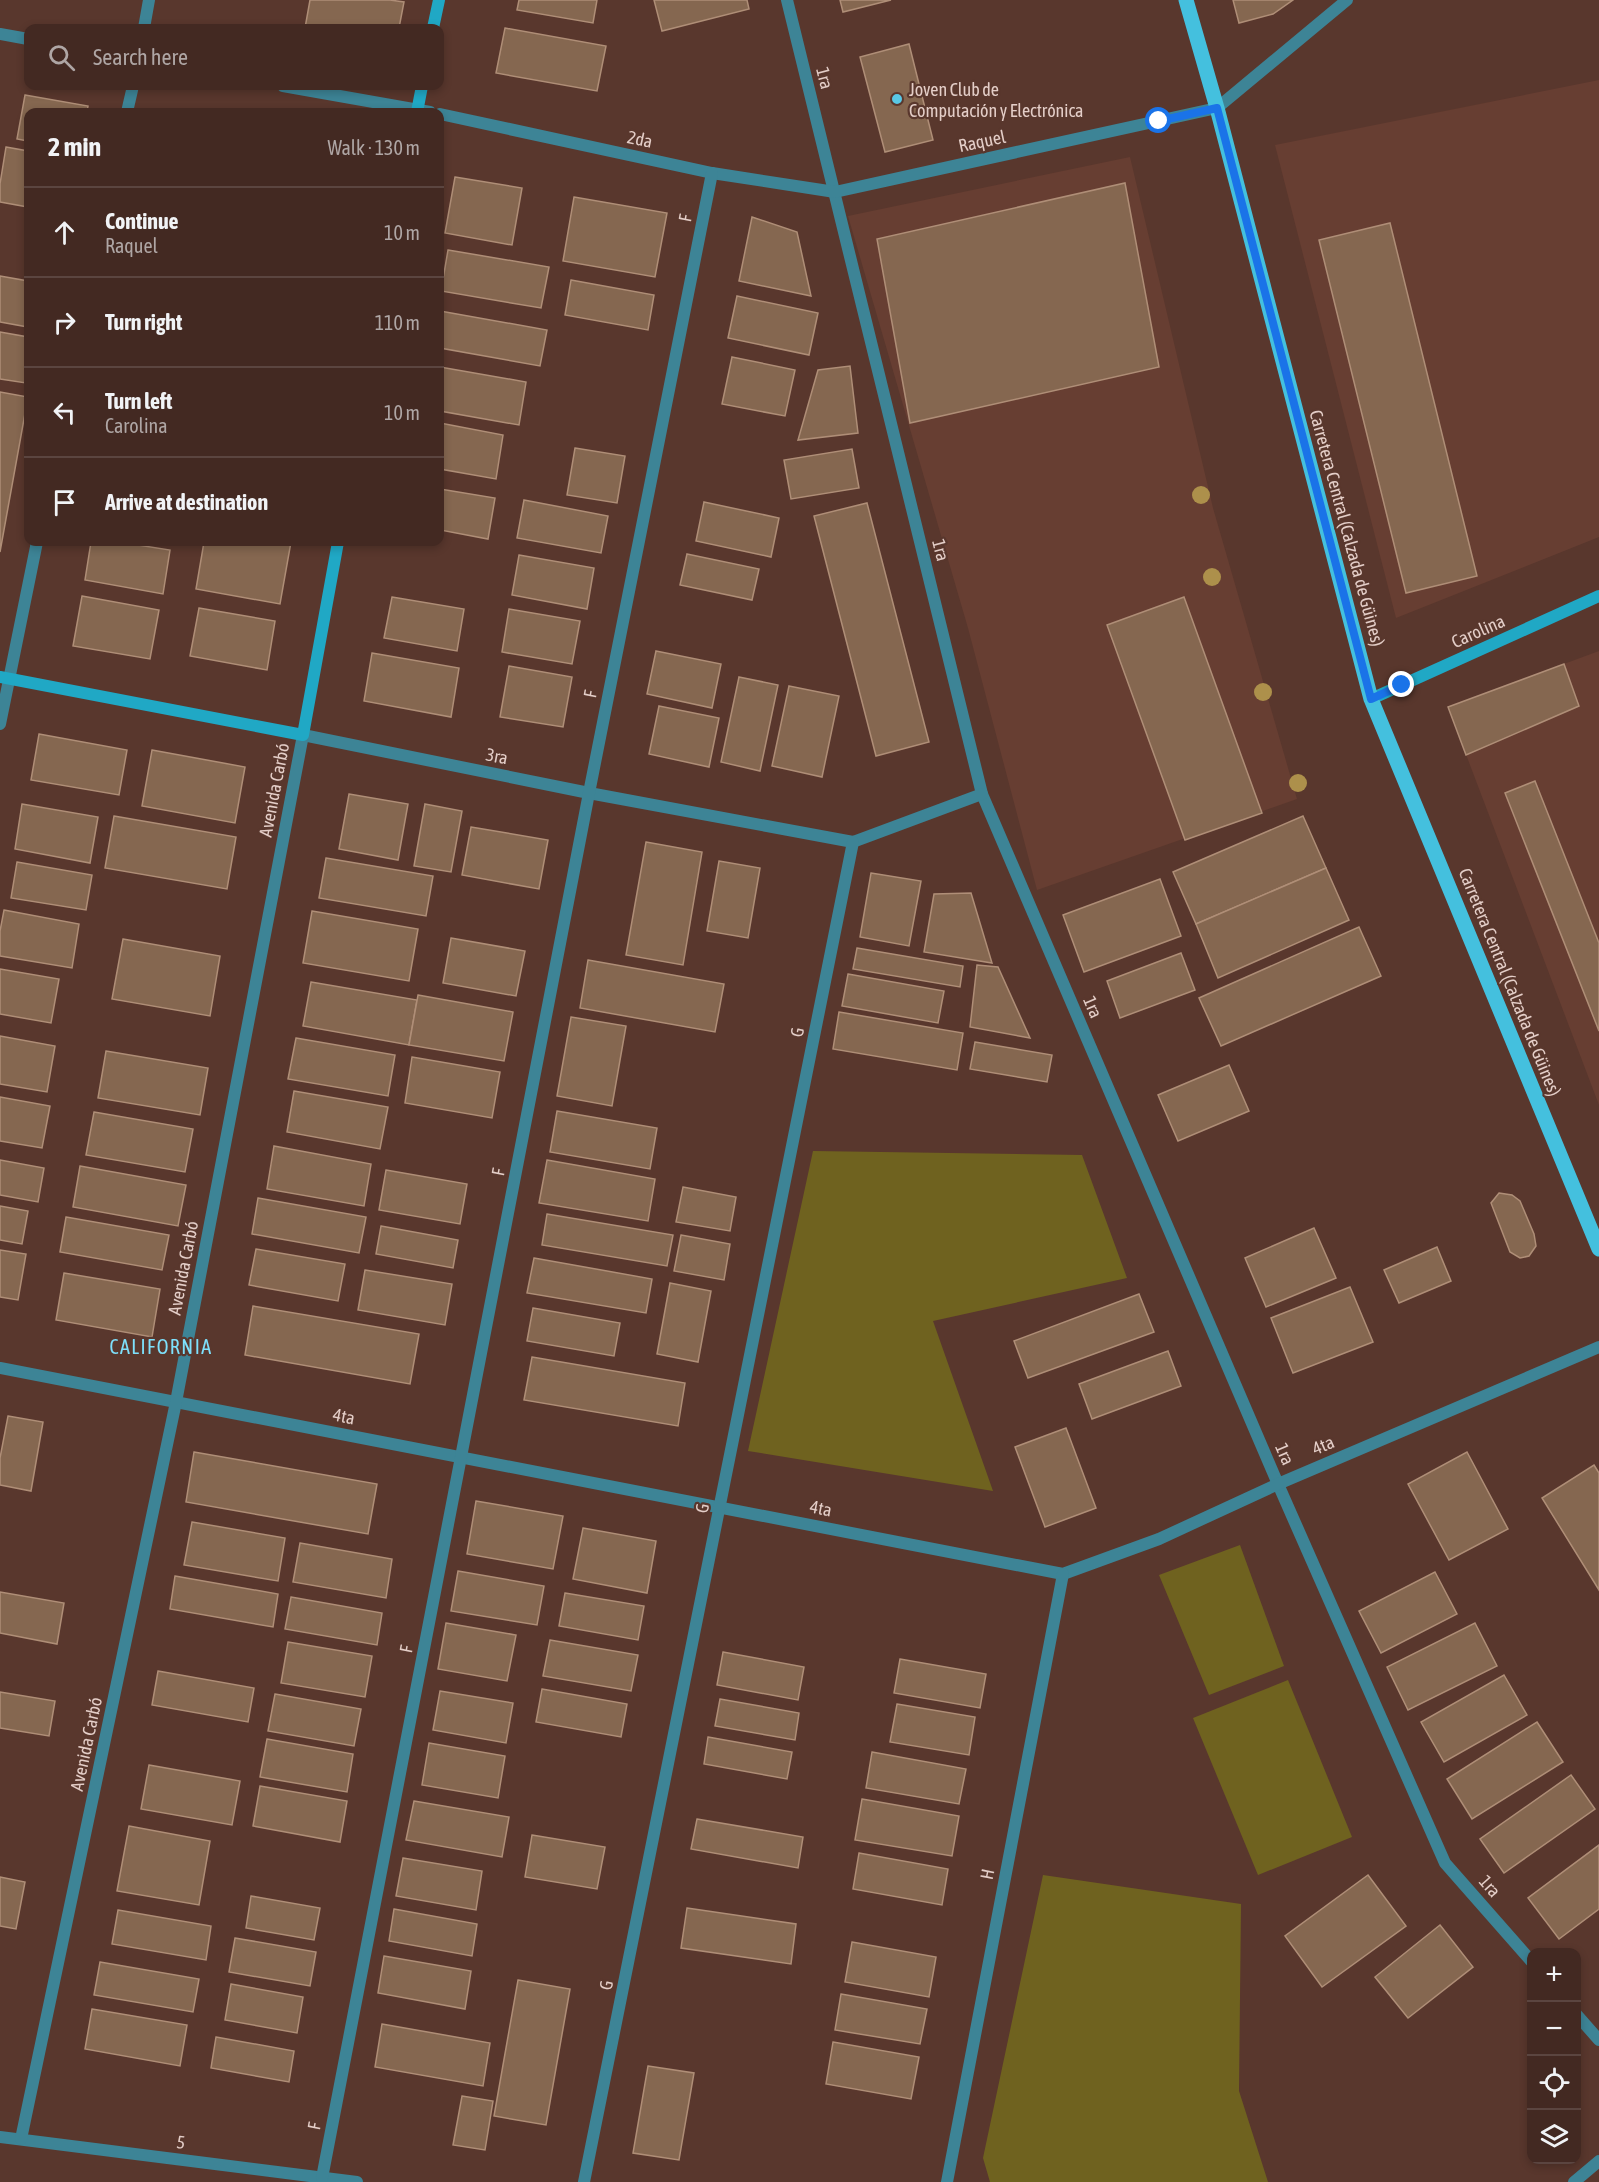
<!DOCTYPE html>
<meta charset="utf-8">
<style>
body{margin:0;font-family:"Asap Condensed",sans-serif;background:#4a312a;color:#f1f3f6}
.controls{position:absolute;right:18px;bottom:18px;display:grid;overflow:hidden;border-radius:12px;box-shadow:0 3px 9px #0003}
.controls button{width:54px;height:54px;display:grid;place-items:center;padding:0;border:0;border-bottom:2px solid #5b4540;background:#432922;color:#f1f3f6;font:30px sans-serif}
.stop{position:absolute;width:18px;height:18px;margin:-14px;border:4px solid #1a73e8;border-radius:50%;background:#fff}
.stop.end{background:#1a73e8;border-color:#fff;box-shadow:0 2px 6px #0008}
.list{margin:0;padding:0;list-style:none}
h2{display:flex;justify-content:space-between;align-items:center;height:78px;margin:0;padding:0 24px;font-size:26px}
h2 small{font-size:20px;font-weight:400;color:#afa6a5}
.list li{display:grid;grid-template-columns:39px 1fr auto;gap:18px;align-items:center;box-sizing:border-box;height:90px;padding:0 24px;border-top:2px solid #5b4540}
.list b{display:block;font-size:22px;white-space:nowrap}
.list p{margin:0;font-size:20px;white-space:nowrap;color:#afa6a5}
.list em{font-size:20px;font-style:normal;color:#afa6a5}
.icon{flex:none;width:33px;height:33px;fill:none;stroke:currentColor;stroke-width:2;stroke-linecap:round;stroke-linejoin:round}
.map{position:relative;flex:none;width:1599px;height:2182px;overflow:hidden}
.search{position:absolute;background:#432922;box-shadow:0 3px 9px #0003;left:24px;top:24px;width:420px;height:66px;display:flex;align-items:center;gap:15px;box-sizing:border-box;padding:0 21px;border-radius:12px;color:#afa6a5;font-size:22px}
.panel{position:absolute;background:#432922;box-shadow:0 3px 9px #0003;left:24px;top:108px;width:420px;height:438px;border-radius:12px}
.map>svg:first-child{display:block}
</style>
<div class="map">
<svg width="1599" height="2182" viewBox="0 0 1599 2182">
<rect width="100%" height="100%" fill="#59372d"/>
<g fill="#673e32">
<polygon points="1599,80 1599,537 1396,618 1275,145"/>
<polygon points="1130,157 1213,508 1297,799 1037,890 968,628 848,216"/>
<polygon points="1599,651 1599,1105 1448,707"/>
</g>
<g fill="#6f621f">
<polygon points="813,1151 1082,1155 1127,1278 933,1321 993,1491 748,1451"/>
<polygon points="1240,1545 1284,1666 1209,1695 1159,1575"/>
<polygon points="1288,1680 1352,1837 1258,1875 1193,1718"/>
<polygon points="1043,1875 1241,1904 1239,2091 1268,2182 990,2182 983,2158"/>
</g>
<g fill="#856750" stroke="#af8e77" stroke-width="1.5">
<polygon points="310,0 390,0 404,2 399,28 305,28"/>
<polygon points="519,0 597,0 593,23 517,10"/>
<polygon points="654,0 747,0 749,9 662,31"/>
<polygon points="840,0 891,0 843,12"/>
<polygon points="1233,0 1293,0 1273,14 1239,23"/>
<polygon points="505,28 606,46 597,91 496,73"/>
<polygon points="909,44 933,140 885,152 860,57"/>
<polygon points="25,95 88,106 87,112 28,112 28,141 17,139"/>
<polygon points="6,147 28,151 28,207 0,202 0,184"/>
<polygon points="455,177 522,188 512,245 445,233"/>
<polygon points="1125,183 1159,367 910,423 877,239"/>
<polygon points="574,197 667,213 655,277 563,261"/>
<polygon points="752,217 797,232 811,296 739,281"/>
<polygon points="1390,223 1477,576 1406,593 1319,240"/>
<polygon points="448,250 549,267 541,308 441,291"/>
<polygon points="0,276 28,281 28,327 0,322"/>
<polygon points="571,280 654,295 648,330 565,315"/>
<polygon points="737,296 818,313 809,355 728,338"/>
<polygon points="440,311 547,330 540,366 440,348"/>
<polygon points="0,332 28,337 28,369 26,383 0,379"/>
<polygon points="732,357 795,370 785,416 722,404"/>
<polygon points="850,366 858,433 798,440 818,370"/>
<polygon points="440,367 526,382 519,425 440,411"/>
<polygon points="0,392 28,397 0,552"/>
<polygon points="440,423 503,435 496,479 440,469"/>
<polygon points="575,448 625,456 617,503 567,495"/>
<polygon points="852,449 859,488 791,499 784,460"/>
<polygon points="440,489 495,498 488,539 440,530"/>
<polygon points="524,500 608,516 601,553 517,538"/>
<polygon points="704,502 779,518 771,557 696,541"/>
<polygon points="867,503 929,742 876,756 814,516"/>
<polygon points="91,542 119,542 170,550 163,594 85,580"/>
<polygon points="204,542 291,542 280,604 196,589"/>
<polygon points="687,554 759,569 752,600 680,585"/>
<polygon points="519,555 594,568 587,609 512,595"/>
<polygon points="82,596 159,610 150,659 73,646"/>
<polygon points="392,597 464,609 457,651 384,638"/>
<polygon points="1184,597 1262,813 1185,840 1107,625"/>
<polygon points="199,608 275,621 267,670 190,656"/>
<polygon points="509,609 580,621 572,664 502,652"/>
<polygon points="656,651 721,664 712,708 647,694"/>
<polygon points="372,653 459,668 451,717 364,701"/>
<polygon points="1564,664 1579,706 1466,755 1448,707"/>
<polygon points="509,666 572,677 563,727 500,717"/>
<polygon points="739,677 778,685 760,771 721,762"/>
<polygon points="789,686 839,696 822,777 772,766"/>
<polygon points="659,706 719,718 709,767 649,754"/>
<polygon points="39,734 127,750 119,795 31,780"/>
<polygon points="152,750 245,767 235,823 142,806"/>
<polygon points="1535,781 1599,943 1599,1031 1505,793"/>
<polygon points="349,794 408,804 398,860 339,849"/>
<polygon points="22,804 98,817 90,863 15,849"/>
<polygon points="425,804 462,811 451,872 414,866"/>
<polygon points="114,816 236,837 227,889 105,868"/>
<polygon points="1303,816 1326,868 1196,924 1173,872"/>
<polygon points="471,827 548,840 539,889 462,875"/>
<polygon points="646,842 702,852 683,965 626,955"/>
<polygon points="326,858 433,876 426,916 319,898"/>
<polygon points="719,861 760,868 748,938 707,931"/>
<polygon points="17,862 92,875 86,910 11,898"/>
<polygon points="1326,868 1349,920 1218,978 1196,924"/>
<polygon points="871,873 921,881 909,946 860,937"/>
<polygon points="1160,879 1181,936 1084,972 1063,915"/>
<polygon points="971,893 992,963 924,952 934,894"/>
<polygon points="4,910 79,924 72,968 0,956 0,931"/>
<polygon points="312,911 418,929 409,981 303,963"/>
<polygon points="1359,927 1381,976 1221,1046 1199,998"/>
<polygon points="451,938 525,951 516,996 443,983"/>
<polygon points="123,939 220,956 210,1016 112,999"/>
<polygon points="857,948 963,966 960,987 853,969"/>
<polygon points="1181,953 1195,990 1120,1018 1107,981"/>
<polygon points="588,960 724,984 715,1032 580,1008"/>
<polygon points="977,965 998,967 1030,1038 970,1027"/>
<polygon points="0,969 59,979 51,1023 0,1014"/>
<polygon points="848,974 944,991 938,1023 842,1006"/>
<polygon points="311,982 417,1000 409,1045 303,1026"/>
<polygon points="418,995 513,1012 504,1061 409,1045"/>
<polygon points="839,1012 963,1033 957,1070 833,1049"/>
<polygon points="571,1017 626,1026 612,1106 557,1096"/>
<polygon points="0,1036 55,1046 47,1092 0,1084"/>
<polygon points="296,1038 395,1055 388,1096 288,1079"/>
<polygon points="975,1042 1052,1055 1047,1082 970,1069"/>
<polygon points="106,1051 208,1068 200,1115 98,1098"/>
<polygon points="412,1057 500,1072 492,1118 405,1103"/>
<polygon points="1229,1065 1249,1111 1178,1141 1158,1095"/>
<polygon points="294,1091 388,1107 380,1149 287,1132"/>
<polygon points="0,1097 50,1106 42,1148 0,1141"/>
<polygon points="557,1111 657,1128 650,1169 550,1152"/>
<polygon points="94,1112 193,1129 185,1172 86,1155"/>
<polygon points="274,1146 371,1164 364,1206 267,1189"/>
<polygon points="0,1160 44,1168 38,1202 0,1195"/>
<polygon points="547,1160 655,1179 648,1221 539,1203"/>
<polygon points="80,1166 186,1185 178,1226 73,1207"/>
<polygon points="386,1170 467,1184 460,1224 379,1210"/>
<polygon points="683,1187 736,1197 730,1231 676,1222"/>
<polygon points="1499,1193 1512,1195 1520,1201 1534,1234 1536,1246 1529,1256 1520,1258 1510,1252 1491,1203"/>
<polygon points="258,1198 366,1217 359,1253 252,1234"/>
<polygon points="0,1206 28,1211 22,1244 0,1240"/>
<polygon points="547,1214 673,1235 667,1266 542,1245"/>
<polygon points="66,1217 169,1235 162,1270 60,1252"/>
<polygon points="381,1226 458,1240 453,1268 376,1254"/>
<polygon points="1314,1228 1336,1278 1266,1307 1245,1258"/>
<polygon points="681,1235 730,1244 724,1280 674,1271"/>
<polygon points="1437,1247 1451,1281 1399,1303 1384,1270"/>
<polygon points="256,1249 345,1264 338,1301 249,1285"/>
<polygon points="0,1250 26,1254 18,1300 0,1297"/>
<polygon points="534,1258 652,1279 646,1313 527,1293"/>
<polygon points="365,1270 452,1284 445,1325 358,1310"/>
<polygon points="64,1273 160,1289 152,1337 56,1320"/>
<polygon points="670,1283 711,1291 698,1362 657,1354"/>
<polygon points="1350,1287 1373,1342 1293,1373 1271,1318"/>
<polygon points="1139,1294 1154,1332 1028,1378 1014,1341"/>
<polygon points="253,1306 419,1334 410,1384 245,1355"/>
<polygon points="533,1308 620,1323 614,1356 527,1341"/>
<polygon points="1168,1351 1181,1386 1092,1419 1079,1384"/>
<polygon points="532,1357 685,1383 678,1426 524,1400"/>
<polygon points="8,1416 43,1422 31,1491 0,1485 0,1458"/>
<polygon points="1066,1428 1096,1508 1045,1527 1015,1447"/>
<polygon points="194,1452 377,1484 368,1534 186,1502"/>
<polygon points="1467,1452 1508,1529 1449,1560 1408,1484"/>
<polygon points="1594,1465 1599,1473 1599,1590 1542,1498"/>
<polygon points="476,1501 563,1516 553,1569 467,1554"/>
<polygon points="192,1522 285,1538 278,1581 184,1565"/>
<polygon points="583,1528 656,1541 647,1593 573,1579"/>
<polygon points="300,1543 392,1559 386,1598 293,1582"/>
<polygon points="458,1571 544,1586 537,1625 451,1611"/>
<polygon points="1435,1572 1457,1614 1381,1653 1359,1611"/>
<polygon points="175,1576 278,1594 273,1627 170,1609"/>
<polygon points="0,1592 64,1603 57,1644 0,1633"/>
<polygon points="565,1593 644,1606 638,1640 559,1626"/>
<polygon points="291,1597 382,1613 377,1645 285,1629"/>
<polygon points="446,1623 516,1635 507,1681 438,1669"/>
<polygon points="1475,1623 1497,1666 1408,1710 1387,1667"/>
<polygon points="550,1640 638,1655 631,1691 543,1676"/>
<polygon points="288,1642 372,1656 365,1697 281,1683"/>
<polygon points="723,1652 804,1667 798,1700 717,1685"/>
<polygon points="900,1659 986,1674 980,1708 894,1693"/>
<polygon points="158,1671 254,1688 248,1722 152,1705"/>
<polygon points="1504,1675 1527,1715 1444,1762 1421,1722"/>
<polygon points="542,1689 627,1704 621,1737 536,1722"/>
<polygon points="440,1691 513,1703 506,1743 433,1730"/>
<polygon points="0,1692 55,1701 49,1736 0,1728"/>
<polygon points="275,1694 361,1709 354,1746 268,1731"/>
<polygon points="720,1699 799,1713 795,1740 715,1726"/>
<polygon points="897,1704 975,1717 969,1755 890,1742"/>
<polygon points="1537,1722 1563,1762 1472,1819 1447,1779"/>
<polygon points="708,1737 792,1752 787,1779 704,1764"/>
<polygon points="267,1739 353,1754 347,1792 260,1777"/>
<polygon points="429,1743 505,1756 498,1798 422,1785"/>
<polygon points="872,1752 966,1769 959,1804 866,1788"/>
<polygon points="149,1765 240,1781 232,1825 141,1809"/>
<polygon points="1571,1775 1595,1809 1504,1873 1480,1839"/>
<polygon points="260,1786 347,1801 340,1842 253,1826"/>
<polygon points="862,1799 959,1816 952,1856 855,1840"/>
<polygon points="414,1801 509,1817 502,1857 406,1840"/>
<polygon points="697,1819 803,1837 798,1868 691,1849"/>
<polygon points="129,1826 210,1841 199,1905 117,1891"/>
<polygon points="532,1835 605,1847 597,1889 525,1877"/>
<polygon points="1599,1845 1599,1909 1559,1939 1528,1898"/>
<polygon points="859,1853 948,1869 942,1905 853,1889"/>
<polygon points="403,1858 482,1871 476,1910 396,1896"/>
<polygon points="1368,1875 1406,1926 1322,1987 1285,1936"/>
<polygon points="0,1877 25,1882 16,1929 0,1926"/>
<polygon points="251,1896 320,1908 314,1940 246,1928"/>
<polygon points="687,1908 796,1924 791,1964 681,1948"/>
<polygon points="394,1909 477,1924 472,1956 389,1941"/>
<polygon points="118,1910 211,1926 206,1960 112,1944"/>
<polygon points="1440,1925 1473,1967 1408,2018 1375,1977"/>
<polygon points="235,1938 316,1952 310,1986 229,1972"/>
<polygon points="852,1942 936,1957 929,1997 845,1982"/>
<polygon points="384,1956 471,1971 465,2009 378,1993"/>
<polygon points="100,1962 199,1979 193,2012 94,1995"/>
<polygon points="518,1980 570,1989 546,2125 494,2116"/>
<polygon points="231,1984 303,1997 297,2033 225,2020"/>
<polygon points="841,1994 927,2009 920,2044 835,2030"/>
<polygon points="92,2009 187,2025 180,2066 85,2049"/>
<polygon points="382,2024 490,2043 483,2086 375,2067"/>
<polygon points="216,2037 294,2051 289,2082 211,2068"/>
<polygon points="833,2042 919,2057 911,2099 826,2084"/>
<polygon points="648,2066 694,2073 679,2160 633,2153"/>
<polygon points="462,2096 493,2101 485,2150 453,2145"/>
</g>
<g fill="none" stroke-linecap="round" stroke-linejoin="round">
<g stroke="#3d8496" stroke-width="12">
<polyline points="787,0 982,794 1278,1484 1445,1863 1532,1962"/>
<polyline points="144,28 149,0"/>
<polyline points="0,34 28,39"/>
<polyline points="283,86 430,112"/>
<polyline points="127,112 133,86"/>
<polyline points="440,114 712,173 835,192 1217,108 1347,0"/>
<polyline points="0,724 37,542"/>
<polyline points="0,1368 1063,1574 1159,1539 1278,1484 1599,1347"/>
<polyline points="1576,2014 1599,2040"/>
<polyline points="0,2137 357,2182"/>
<polyline points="21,2139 176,1402 303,735 589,793 853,842 982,794"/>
<polyline points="322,2178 589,793 712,173"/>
<polyline points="584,2182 853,842"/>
<polyline points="947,2182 1063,1574"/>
<polyline points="1574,2182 1599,2161"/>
</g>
<g stroke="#20a8c5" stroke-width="12">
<polyline points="433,28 439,0"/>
<polyline points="417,112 422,86"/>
<polyline points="0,677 303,735 338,542"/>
<polyline points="1371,699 1599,596"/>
</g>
<polyline stroke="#44c0de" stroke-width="15" points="1186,0 1217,108 1371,699 1599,1249"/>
</g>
<g fill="#ad904b">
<circle cx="1201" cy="495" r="9"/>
<circle cx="1212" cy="577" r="9"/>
<circle cx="1263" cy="692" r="9"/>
<circle cx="1298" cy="783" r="9"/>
</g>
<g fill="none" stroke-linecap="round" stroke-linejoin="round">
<polyline stroke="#1a73e8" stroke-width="8" points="1159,121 1217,108 1371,699 1402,685"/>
</g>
<circle fill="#59c8e5" stroke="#59372d" stroke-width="2" cx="897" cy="99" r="6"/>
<g text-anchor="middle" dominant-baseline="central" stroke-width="4.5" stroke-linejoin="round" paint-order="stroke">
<g font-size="18" fill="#e4cec8" stroke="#59372d">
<text transform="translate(825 78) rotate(76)">1ra</text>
<text transform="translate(640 139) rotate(12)">2da</text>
<text transform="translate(982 141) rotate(-12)">Raquel</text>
<text transform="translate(685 218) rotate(-79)">F</text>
<text transform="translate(1347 528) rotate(75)">Carretera Central (Calzada de Güines)</text>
<text transform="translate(941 550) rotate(76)">1ra</text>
<text transform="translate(1478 631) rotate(-24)">Carolina</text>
<text transform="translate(590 694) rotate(-79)">F</text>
<text transform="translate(497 756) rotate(11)">3ra</text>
<text transform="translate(274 790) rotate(-79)">Avenida Carbó</text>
<text transform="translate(1510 982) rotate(68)">Carretera Central (Calzada de Güines)</text>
<text transform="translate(1093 1007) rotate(67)">1ra</text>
<text transform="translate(797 1032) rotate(-79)">G</text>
<text transform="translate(498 1172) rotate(-79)">F</text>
<text transform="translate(183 1268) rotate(-79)">Avenida Carbó</text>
<text transform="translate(344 1416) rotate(11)">4ta</text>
<text transform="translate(1323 1445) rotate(-23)">4ta</text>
<text transform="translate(1285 1454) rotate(67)">1ra</text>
<text transform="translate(702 1508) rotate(-79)">G</text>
<text transform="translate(821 1508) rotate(11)">4ta</text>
<text transform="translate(406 1649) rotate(-79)">F</text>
<text transform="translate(86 1744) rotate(-78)">Avenida Carbó</text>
<text transform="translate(987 1874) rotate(-79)">H</text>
<text transform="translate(1490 1886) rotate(49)">1ra</text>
<text transform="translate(606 1985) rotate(-79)">G</text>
<text transform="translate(314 2126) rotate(-79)">F</text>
<text transform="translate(181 2142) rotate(7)">5</text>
</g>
<g font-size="18" fill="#e4cec8" stroke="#59372d" text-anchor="start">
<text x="909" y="89">Joven Club de<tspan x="909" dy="21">Computación y Electrónica</tspan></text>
</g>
<g font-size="20" letter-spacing="1.5" fill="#7ee1fc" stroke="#59372d">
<text x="161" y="1346">CALIFORNIA</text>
</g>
</g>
</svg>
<div class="controls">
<button>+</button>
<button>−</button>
<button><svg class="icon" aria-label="locate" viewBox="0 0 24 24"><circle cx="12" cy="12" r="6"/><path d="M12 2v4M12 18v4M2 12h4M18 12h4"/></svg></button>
<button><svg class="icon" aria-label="layers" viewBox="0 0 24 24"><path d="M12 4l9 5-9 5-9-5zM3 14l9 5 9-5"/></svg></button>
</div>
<div class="stop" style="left:1159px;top:121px"></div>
<div class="stop end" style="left:1402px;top:685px"></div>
<div class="search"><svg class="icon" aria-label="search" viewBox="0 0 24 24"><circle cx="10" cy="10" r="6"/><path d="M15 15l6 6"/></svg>Search here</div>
<section class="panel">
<h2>2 min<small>Walk · 130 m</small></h2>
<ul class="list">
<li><svg class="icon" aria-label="ahead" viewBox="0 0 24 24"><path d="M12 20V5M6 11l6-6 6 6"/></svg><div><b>Continue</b><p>Raquel</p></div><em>10 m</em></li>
<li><svg class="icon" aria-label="right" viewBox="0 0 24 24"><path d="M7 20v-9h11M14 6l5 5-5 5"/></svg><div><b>Turn right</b></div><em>110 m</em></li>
<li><svg class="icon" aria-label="left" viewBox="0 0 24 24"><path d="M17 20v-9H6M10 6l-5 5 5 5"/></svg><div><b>Turn left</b><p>Carolina</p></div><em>10 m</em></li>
<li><svg class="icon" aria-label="arrive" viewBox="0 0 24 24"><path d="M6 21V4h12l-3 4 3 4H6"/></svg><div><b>Arrive at destination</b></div></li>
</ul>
</section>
</div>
